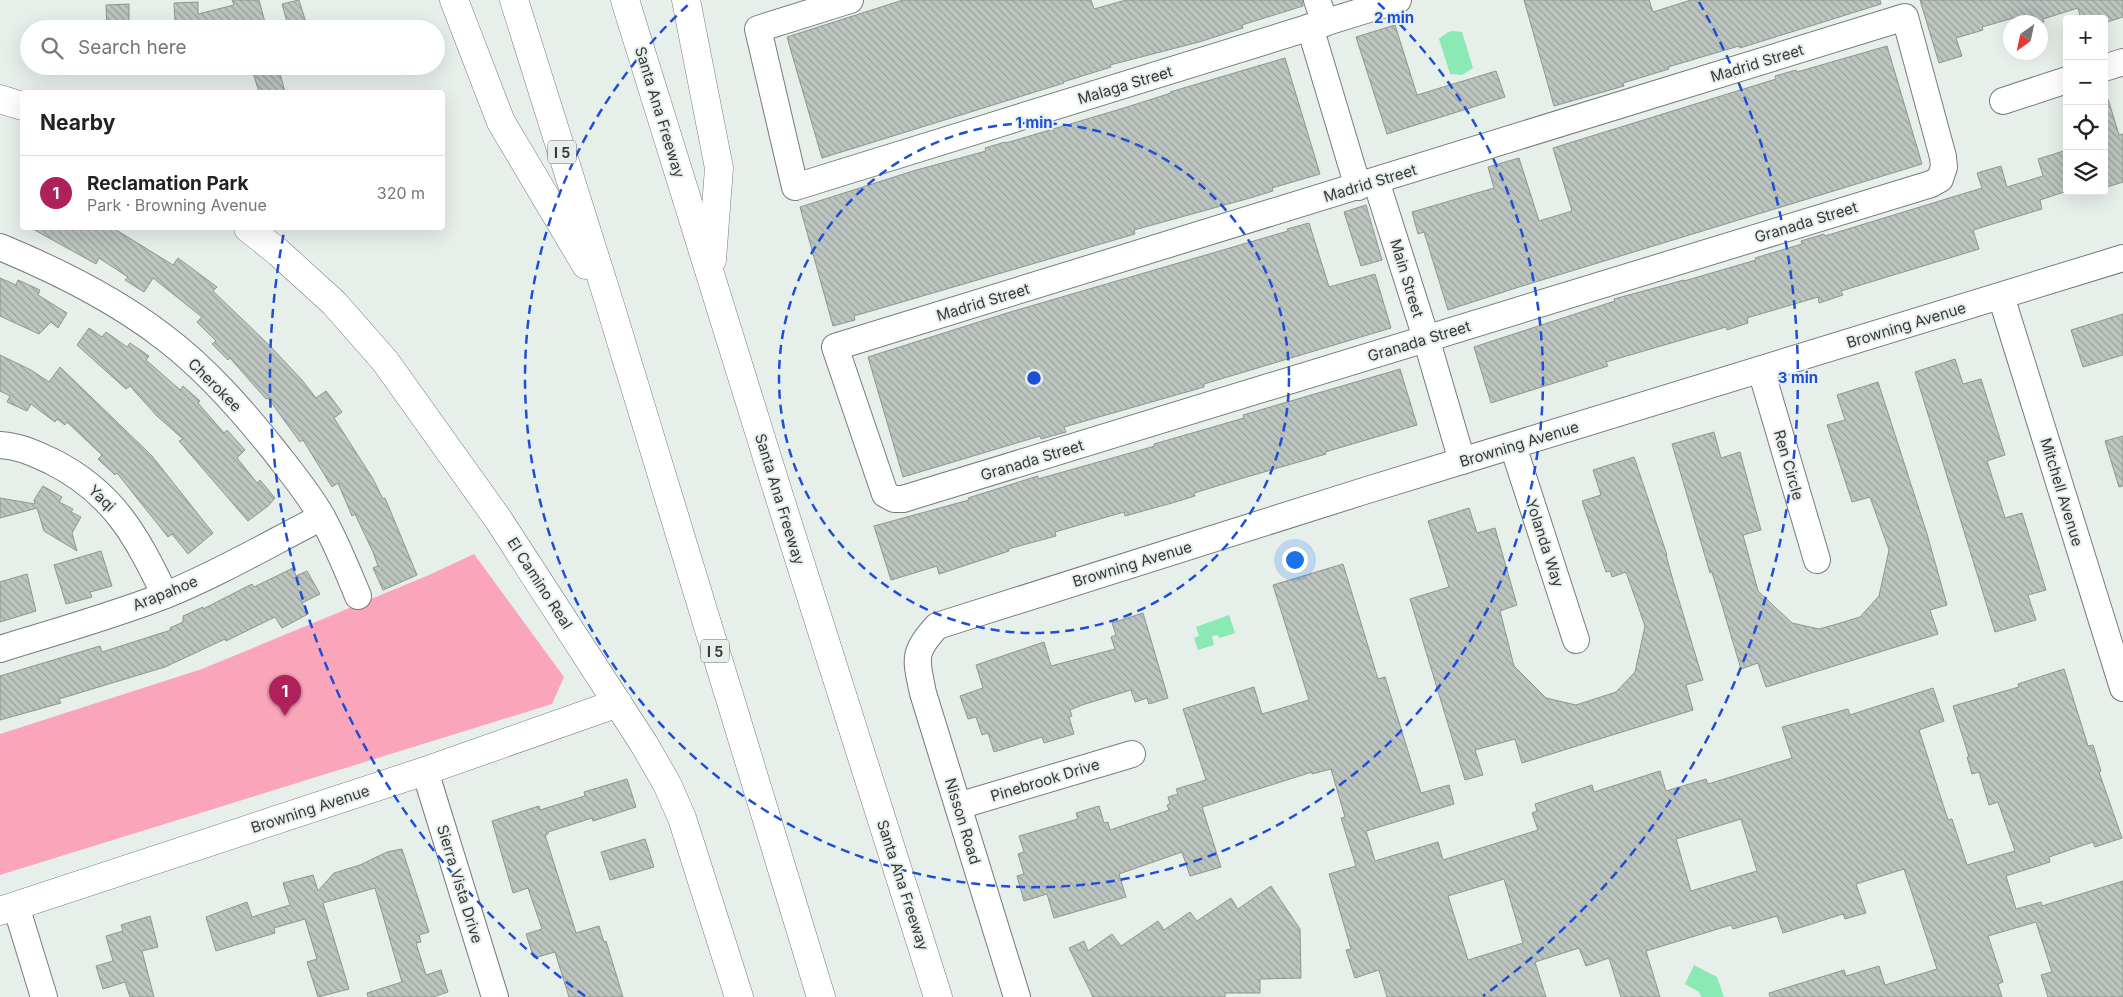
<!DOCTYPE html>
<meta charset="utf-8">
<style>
body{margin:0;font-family:Inter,sans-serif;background:#f2f2f2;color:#222}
.controls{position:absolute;right:15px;top:15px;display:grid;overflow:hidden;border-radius:5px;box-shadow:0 5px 20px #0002}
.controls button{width:45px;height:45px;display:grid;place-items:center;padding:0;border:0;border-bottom:1px solid #e0e0e0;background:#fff;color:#222;font:25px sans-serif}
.compass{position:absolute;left:2003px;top:15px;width:45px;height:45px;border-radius:50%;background:#fff;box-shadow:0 5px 20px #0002;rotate:213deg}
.you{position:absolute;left:1294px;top:559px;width:18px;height:18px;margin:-12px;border:4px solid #fff;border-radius:50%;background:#1a73e8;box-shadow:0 0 0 8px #1a73e833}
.badge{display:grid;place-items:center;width:32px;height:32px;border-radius:50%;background:#af215a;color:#fff;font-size:16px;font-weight:700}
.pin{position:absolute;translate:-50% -41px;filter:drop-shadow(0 1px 2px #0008)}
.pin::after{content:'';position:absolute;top:26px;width:18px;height:15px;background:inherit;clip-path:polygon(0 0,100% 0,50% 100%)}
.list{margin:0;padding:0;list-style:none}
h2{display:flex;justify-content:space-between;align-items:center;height:65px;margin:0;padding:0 20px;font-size:21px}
h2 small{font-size:16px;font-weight:400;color:#767676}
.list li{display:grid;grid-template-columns:32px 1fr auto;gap:15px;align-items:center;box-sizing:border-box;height:75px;padding:0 20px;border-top:1px solid #e0e0e0}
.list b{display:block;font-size:19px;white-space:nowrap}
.list p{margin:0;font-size:16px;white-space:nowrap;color:#767676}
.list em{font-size:16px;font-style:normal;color:#767676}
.icon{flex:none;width:28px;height:28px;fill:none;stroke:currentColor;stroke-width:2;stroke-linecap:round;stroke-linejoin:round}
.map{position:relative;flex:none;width:2123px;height:997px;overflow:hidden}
.search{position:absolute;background:#fff;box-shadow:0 5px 20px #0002;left:20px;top:20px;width:425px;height:55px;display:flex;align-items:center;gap:12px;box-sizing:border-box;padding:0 18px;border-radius:28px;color:#767676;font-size:19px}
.panel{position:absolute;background:#fff;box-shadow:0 5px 20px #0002;left:20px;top:90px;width:425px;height:140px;border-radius:5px}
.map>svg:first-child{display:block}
</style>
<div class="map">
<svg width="2123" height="997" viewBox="0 0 2123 997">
<defs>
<pattern id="building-back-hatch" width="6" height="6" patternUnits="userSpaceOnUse" patternTransform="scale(1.25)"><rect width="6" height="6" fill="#bdc5c0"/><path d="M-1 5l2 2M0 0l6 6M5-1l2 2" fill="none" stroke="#9aa19d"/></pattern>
</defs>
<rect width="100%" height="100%" fill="#e7efea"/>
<polygon fill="#fba5bb" points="474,554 564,677 552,704 0,875 0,734 202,669 429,575"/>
<g fill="#8be9b3">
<polygon points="1453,31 1462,32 1473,68 1462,75 1450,74 1439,39 1448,32"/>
<polygon points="1229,615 1235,633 1220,638 1217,635 1212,636 1214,645 1198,650 1194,638 1199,636 1196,627"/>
<polygon points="1694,965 1717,977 1724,997 1701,997 1699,992 1685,984"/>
</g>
<g fill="url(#building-back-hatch)" stroke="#8f9691" fill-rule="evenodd">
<polygon points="232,0 259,0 265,22 242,29 166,29 165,23 175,21 174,3 198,2 198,14 234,5"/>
<polygon points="299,0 308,29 289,29 282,4"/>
<polygon points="903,0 1091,0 1094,9 1126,0 1302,0 1303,6 1242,25 1243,28 1199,42 1110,65 1111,67 1063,82 1064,83 822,158 787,37"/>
<polygon points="1524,0 1649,0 1653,12 1691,0 1880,0 1881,4 1740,48 1739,46 1668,67 1669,69 1623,83 1624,86 1554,106"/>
<polygon points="1920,0 2123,0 2123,17 2104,23 2104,19 2081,19 2078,8 2043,19 2044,22 2019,22 2017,17 1982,27 1983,30 1956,38 1962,56 1939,63"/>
<polygon points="129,4 129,29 107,29 106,5"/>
<polygon points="1395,25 1417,95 1496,71 1505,97 1387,134 1356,37"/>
<polygon points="1887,46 1922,164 1519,287 1448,310 1424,232 1418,234 1412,212 1494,188 1488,167 1519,158 1539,221 1572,211 1553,148 1776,79 1775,76 1796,70 1797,72"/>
<polygon points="1285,58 1320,174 1272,188 1273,191 1250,198 1134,230 1135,234 854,316 855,320 833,326 800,207 913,171 986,151 985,148 1005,142 1006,143 1124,108 1171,93 1170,92"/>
<polygon points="251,66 278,66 285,92 259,92"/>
<polygon points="2104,99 2108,99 2119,135 2123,134 2123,182 2104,188"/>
<polygon points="2067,150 2067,191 2040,200 2042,209 1973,230 1979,249 1841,291 1843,295 1819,303 1818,297 1747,318 1748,323 1727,330 1726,327 1606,362 1608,366 1491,403 1474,347 1615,301 1614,299 1684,280 1684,281 1756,260 1755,258 1802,244 1801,241 1824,234 1825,236 1982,188 1977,173 2001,166 2007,187 2043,176 2038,159"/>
<polygon points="1366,205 1382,260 1361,266 1344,212"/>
<polygon points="1309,223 1329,287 1375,274 1391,328 1204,384 1204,387 1064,427 1066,432 1041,439 1040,436 903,477 868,357 1007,313 1288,231 1287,229"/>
<polygon points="31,228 113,228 173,265 178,258 217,287 213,291 269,345 302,380 316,398 326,391 342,412 334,418 373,479 383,499 385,498 417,575 383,590 373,568 378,566 373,552 355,514 352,516 338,483 332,487 303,440 300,442 268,398 266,399 230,358 228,360 212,344 216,341 197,322 202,317 153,278 144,292 125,280 128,277 99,258 96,264"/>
<polygon points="0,278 16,285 18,280 40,290 38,295 67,313 58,328 51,322 39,334 0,316"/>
<polygon points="2123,314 2123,355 2083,367 2071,330"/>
<polygon points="89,328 102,337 106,332 127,347 130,343 149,356 146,360 179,389 180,390 183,386 200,401 198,403 224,433 227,430 245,450 237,458 257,483 260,480 275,498 268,506 248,521 179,441 183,439 157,416 130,386 126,389 77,345"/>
<polygon points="0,355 31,370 49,382 60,367 152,456 213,533 188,554 172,534 168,537 117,473 115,475 98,459 102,455 67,422 65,425 57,419 55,422 31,404 27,411 7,402 10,396 0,391"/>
<polygon points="1955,359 1963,384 1981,379 2005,455 1987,461 1995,486 2005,518 2022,513 2046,590 2028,595 2036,620 1995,632 1915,372"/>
<polygon points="1400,369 1417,425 1325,452 1326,454 1240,479 1194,493 1195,496 1172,503 1125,516 1124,512 1055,532 1056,536 1008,549 1009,551 939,574 937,566 891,580 874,526 969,500 968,498 1038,476 1038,479 1155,446 1154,444 1244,418 1243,415"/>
<polygon points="1878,382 1927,534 1947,605 1930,610 1938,634 1766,687 1758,663 1741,669 1712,572 1710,573 1672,444 1714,432 1721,458 1740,452 1761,530 1743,535 1758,591 1792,623 1819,629 1837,624 1860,617 1879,596 1889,550 1870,497 1852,502 1827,425 1845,420 1837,395"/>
<polygon points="2123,436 2123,486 2119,487 2105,441"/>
<polygon points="1634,457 1667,555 1666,555 1674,584 1703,680 1686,685 1693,710 1522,763 1515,739 1475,750 1483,775 1465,780 1410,599 1449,587 1428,521 1469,508 1477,533 1495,528 1517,605 1500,611 1514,666 1546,698 1576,705 1616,692 1635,672 1645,626 1626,572 1612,577 1610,571 1606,572 1582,501 1601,495 1593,470"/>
<polygon points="43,486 62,497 59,502 73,509 71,512 81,517 72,533 77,551 44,531 37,508 0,518 0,498 35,504 34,500"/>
<polygon points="101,551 112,586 90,592 92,597 66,604 54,565"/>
<path d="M1343 564 1378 679 1385 677 1421 793 1449 785 1454 804 1366 831 1375 861 1438 842 1443 860 1538 830 1532 813 1537 811 1535 804 1592 785 1594 792 1660 771 1666 791 1706 779 1708 784 1792 758 1782 727 1848 709 1850 715 1933 688 1944 721 1919 730 1948 820 1952 819 1967 865 2015 851 1998 802 1989 805 1979 772 1972 774 1967 757H1969L1953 706 2019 687 2018 684 2064 669 2088 746 2093 745 2101 771 2099 772 2122 838 2095 847 2093 842 2049 857 2050 862 2006 876 2016 909 2041 902 2042 906 2123 881V997H2048L2041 975 2052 972 2036 922 1988 936 2003 982 1998 984 2002 997H1770L1769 993 1844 970 1846 976 1879 966 1885 985 1937 969 1904 869 1856 884 1866 913 1845 919 1843 914 1783 933 1777 916 1733 929 1731 925 1646 951 1660 997H1621L1609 958 1586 966 1579 948 1535 962 1546 997H1387L1379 970 1355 978 1346 950 1351 949 1329 874 1356 866 1341 818 1345 817 1331 769 1312 774V772L1202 807 1221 867 1190 876 1182 852 1119 874 1126 897 1054 918 1047 894 1024 901 1017 876 1024 874 1018 854 1024 852 1019 836 1078 819 1076 813 1099 806 1104 823 1108 822 1110 830 1169 810 1167 805 1170 804 1168 797 1178 794 1176 789 1206 780 1183 709 1254 687 1262 714 1309 700 1273 585ZM1741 819 1757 871 1691 891 1676 839ZM1504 879 1523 943 1468 960 1448 896Z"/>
<polygon points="293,568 296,576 307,571 320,594 302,603 308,614 282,628 275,617 226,641 225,639 165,667 59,699 61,703 0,720 0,676 100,646 102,652 171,630 170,628 183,622 183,616 203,607 203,609 252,584 254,587"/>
<polygon points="27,574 36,611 0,622 0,582"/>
<polygon points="1143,613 1168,698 1149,704 1147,698 1135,702 1131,690 1082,705 1070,710 1072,716 1069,717 1074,734 1044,743 1042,737 994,752 988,733 982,735 976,717 968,719 960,696 983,688 976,665 1044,642 1051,666 1115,649 1111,637 1116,635 1112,623"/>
<polygon points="627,779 636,807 593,821 592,818 548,832 548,834 545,835 576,933 599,926 604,942 606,941 623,997 569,997 555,952 534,958 526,934 542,929 528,888 513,893 492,821 539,806 540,810 585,796 584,792"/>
<polygon points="645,839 654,867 610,880 601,852"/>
<polygon points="402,849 429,932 419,935 421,942 416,943 426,975 441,970 448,992 433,997 368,997 367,993 402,982 375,888 323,903 349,989 318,997 307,962 317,959 305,919 274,928 275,933 216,951 206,917 247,902 252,917 290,905 283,883 313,875 318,891 334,873 360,865 387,852"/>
<polygon points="1271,886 1300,929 1301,978 1260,979 1260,993 1225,993 1225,997 1093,997 1069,948 1084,941 1088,951 1112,934 1121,946 1158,921 1164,930 1190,912 1197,921 1231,898 1238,909"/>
<polygon points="150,916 158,947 142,951 154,997 130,997 125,982 103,989 96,966 113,961 106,936 123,931 121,925"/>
</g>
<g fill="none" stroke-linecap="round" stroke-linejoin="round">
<defs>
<g id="minor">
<polyline points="850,0 758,29 795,187 1398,0"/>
<polyline points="1317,0 1325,23"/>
<polygon points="1905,17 1943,157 1944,167 1940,179 1931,184 903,499 894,499 885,494 835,347"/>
<polyline points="1310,27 1358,187"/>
<polyline points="2104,68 2123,62"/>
<polyline points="2003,101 2067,80"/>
<polyline points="1376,181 1426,338 1462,461"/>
<path d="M0 247C58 271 115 299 165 338 206 369 241 409 273 449 290 471 308 492 322 517 336 542 347 569 358 596"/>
<polyline points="2001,296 2123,688"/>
<polyline points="1761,370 1817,560"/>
<path d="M0 445C22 447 31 452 51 461 113 492 136 535 165 595"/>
<polyline points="1513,446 1576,640"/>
<path d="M0 649C55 632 112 616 166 595 220 573 271 543 322 517"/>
<polyline points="425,771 495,997"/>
<polyline points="958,806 1132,754"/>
<polyline points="16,906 44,997"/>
<path d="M1017 997 923 693C916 659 912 653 937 626L1364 491 2123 258"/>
</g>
<g id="major">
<polyline points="0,99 22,106"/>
<polyline points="248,228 279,253 334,303 385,361 498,519 644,744 667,784 682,818 739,997"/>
<polyline points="0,911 425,771 618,703"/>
</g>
<g id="highway">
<polyline points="454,0 501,122 586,265"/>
<polyline points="514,0 610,305 821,997"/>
<polyline points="625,0 775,483 938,997"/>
<polyline points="686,0 719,168 712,260"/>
</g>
</defs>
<use href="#minor" stroke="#767d79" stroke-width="28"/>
<use href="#major" stroke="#767d79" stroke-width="29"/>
<use href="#highway" stroke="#767d79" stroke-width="29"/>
<use href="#minor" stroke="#fff" stroke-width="26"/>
<use href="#major" stroke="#fff" stroke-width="28"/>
<use href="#highway" stroke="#fff" stroke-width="28"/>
</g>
<g fill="none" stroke="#1d4ed8" stroke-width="2.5" stroke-dasharray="9 6">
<circle cx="1034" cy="378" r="255"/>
<path d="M1378 3A509 509 0 1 1 690 3"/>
<path d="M585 996A764 764 0 0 1 284 232M1699 2A764 764 0 0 1 1483 996"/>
</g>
<g text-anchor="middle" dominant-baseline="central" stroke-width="4" stroke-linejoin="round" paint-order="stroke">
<g fill="#e7efea" stroke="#6b706d" stroke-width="1">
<rect x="548" y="140.5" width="28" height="23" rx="4"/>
<rect x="701" y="639.5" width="28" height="23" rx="4"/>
</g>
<g font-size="14" font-weight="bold" fill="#363937">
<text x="562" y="152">I 5</text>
<text x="715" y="651">I 5</text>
</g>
<g font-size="15" fill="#363937" stroke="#e7efea">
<text transform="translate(1757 63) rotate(-17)">Madrid Street</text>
<text transform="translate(1125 85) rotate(-17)">Malaga Street</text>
<text transform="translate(660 112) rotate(73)">Santa Ana Freeway</text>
<text transform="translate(1370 183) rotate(-17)">Madrid Street</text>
<text transform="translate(1806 222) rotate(-17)">Granada Street</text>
<text transform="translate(1407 278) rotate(73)">Main Street</text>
<text transform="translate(983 302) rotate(-17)">Madrid Street</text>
<text transform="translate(1906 325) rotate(-17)">Browning Avenue</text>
<text transform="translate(1419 341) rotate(-17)">Granada Street</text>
<text transform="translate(215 385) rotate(45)">Cherokee</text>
<text transform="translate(1519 444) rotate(-17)">Browning Avenue</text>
<text transform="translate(1032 460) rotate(-17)">Granada Street</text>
<text transform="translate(1789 465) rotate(74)">Ren Circle</text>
<text transform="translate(2062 492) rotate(73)">Mitchell Avenue</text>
<text transform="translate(102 498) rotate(44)">Yaqi</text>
<text transform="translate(780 499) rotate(73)">Santa Ana Freeway</text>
<text transform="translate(1545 543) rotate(72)">Yolanda Way</text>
<text transform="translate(1132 564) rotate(-17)">Browning Avenue</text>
<text transform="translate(540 583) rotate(57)">El Camino Real</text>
<text transform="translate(165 593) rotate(-22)">Arapahoe</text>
<text transform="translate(1045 780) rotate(-17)">Pinebrook Drive</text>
<text transform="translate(310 809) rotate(-18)">Browning Avenue</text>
<text transform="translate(963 821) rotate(73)">Nisson Road</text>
<text transform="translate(460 884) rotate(73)">Sierra Vista Drive</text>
<text transform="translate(903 885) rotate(72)">Santa Ana Freeway</text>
</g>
</g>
<circle cx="1034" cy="378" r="8" fill="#1d4ed8" stroke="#e7efea" stroke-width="2.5"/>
<g font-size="15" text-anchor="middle" font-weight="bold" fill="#1d4ed8" stroke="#e7efea" stroke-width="4" stroke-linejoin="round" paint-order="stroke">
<text x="1394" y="23">2 min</text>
<text x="1034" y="128">1 min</text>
<text x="1798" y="383">3 min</text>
</g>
</svg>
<div class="controls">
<button>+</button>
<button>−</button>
<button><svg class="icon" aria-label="locate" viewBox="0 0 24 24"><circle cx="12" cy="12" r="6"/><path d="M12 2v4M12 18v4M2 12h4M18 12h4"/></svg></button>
<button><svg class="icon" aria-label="layers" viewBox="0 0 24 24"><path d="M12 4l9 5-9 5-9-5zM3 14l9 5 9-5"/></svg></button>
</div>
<svg class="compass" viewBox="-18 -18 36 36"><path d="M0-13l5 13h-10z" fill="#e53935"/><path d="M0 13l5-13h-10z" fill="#767676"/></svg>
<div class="you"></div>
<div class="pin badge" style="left:285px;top:716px">1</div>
<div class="search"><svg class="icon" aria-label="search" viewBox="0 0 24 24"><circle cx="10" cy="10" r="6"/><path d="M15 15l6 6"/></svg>Search here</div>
<section class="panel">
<h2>Nearby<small></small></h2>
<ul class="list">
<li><span class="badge">1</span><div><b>Reclamation Park</b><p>Park · Browning Avenue</p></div><em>320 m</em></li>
</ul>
</section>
</div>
